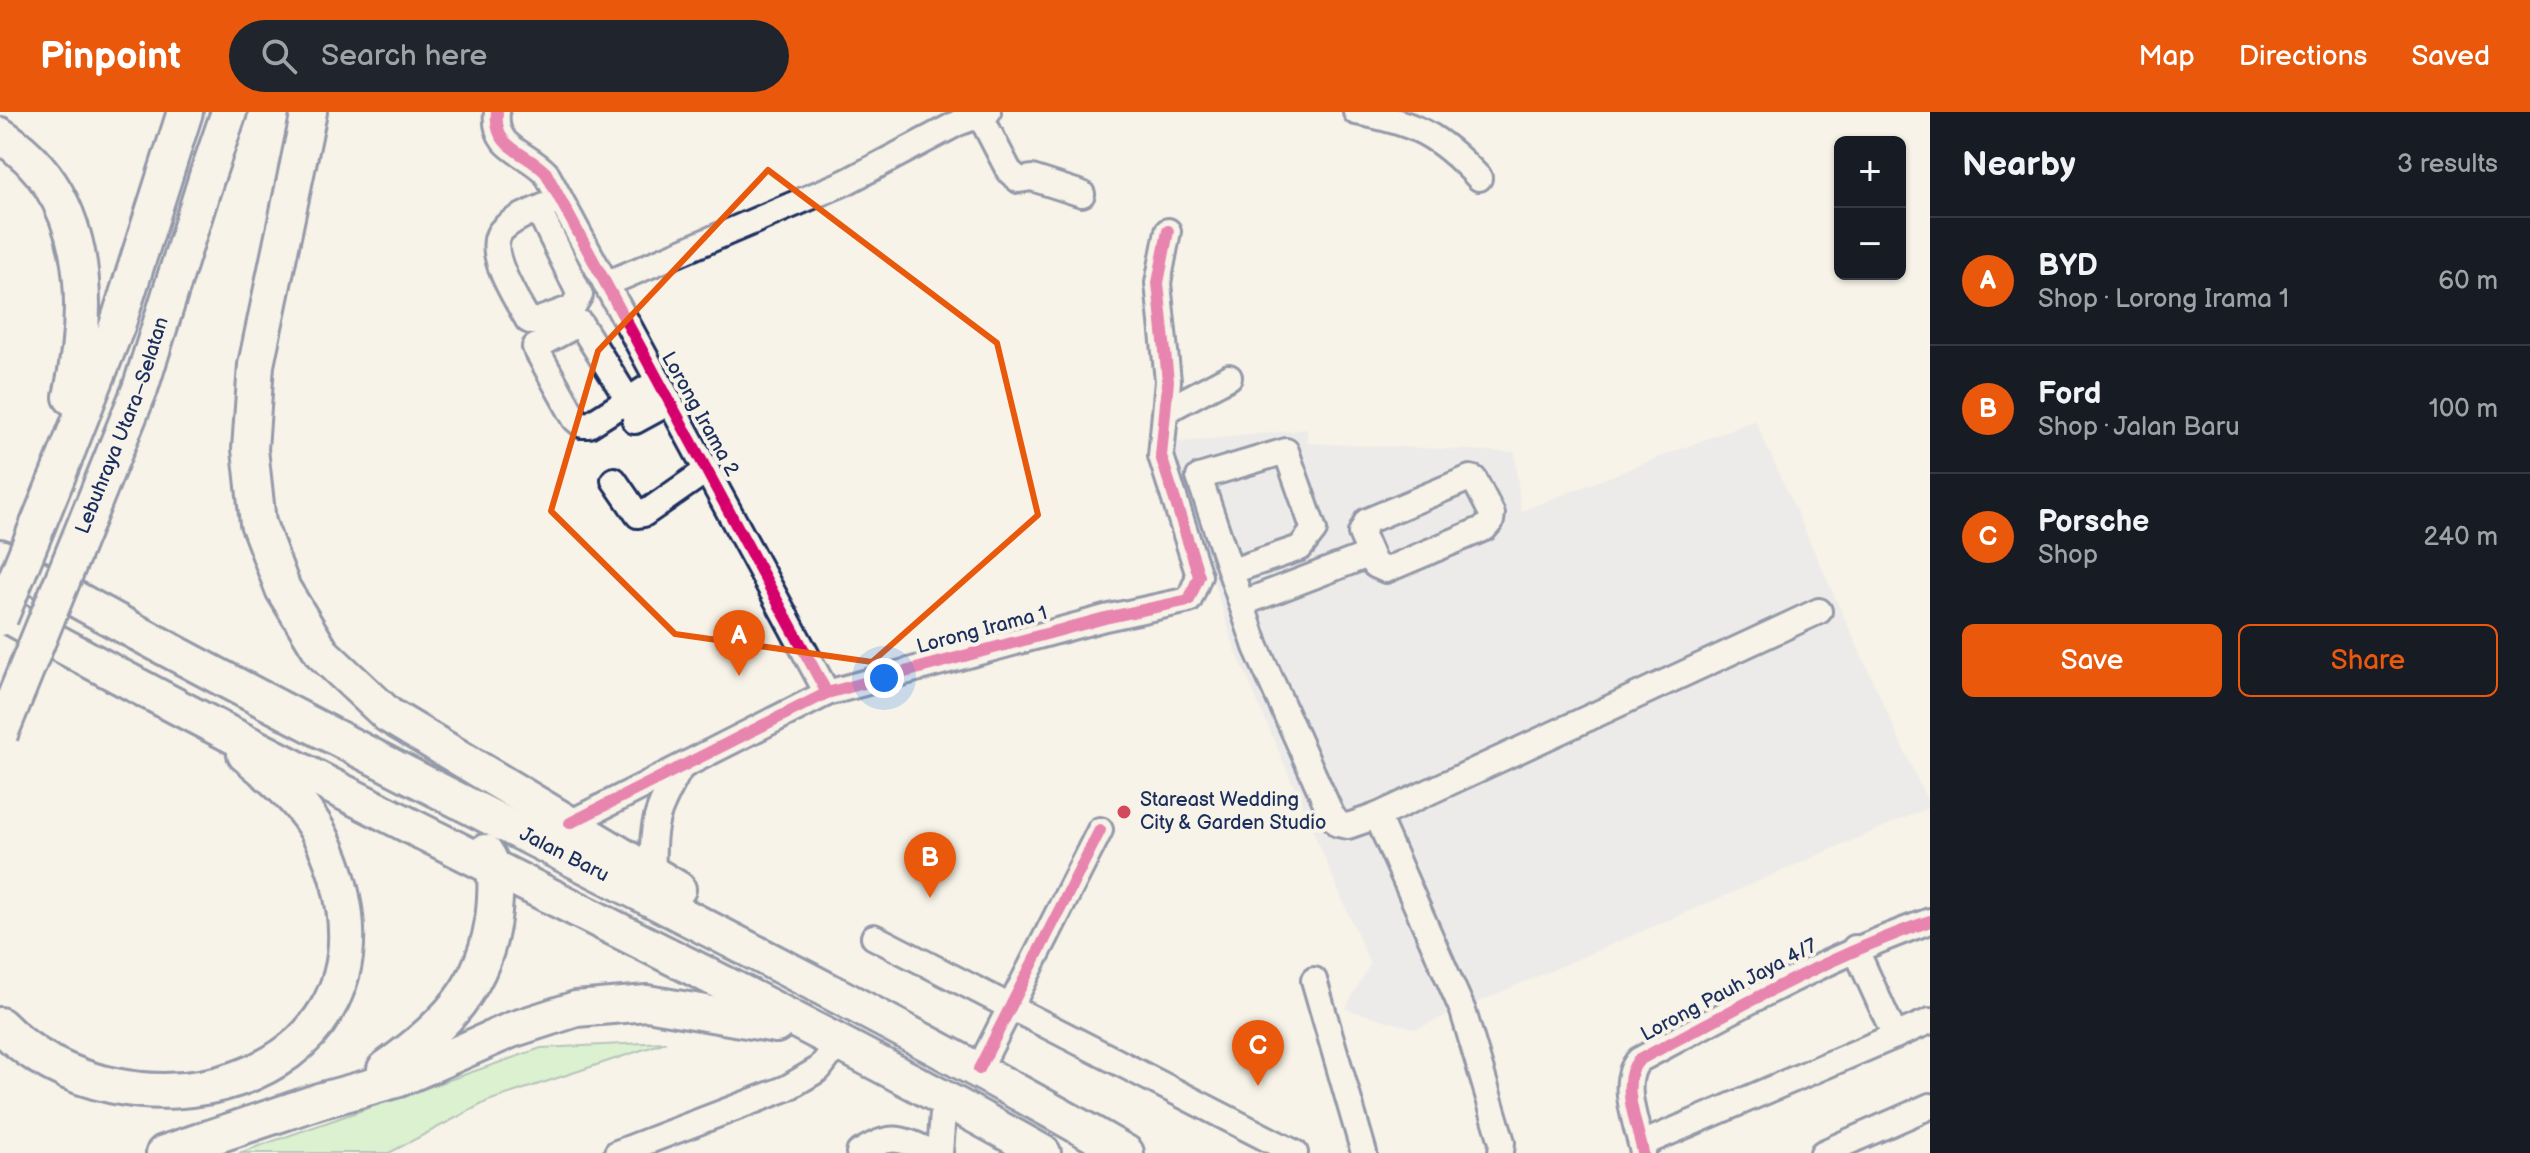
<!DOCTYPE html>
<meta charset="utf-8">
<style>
body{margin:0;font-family:"Balsamiq Sans",sans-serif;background:#20242c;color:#f1f3f6}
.controls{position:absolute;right:24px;top:24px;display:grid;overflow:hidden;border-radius:12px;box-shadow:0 2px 6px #0004}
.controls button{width:72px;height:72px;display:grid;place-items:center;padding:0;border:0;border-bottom:2px solid #363941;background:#171b24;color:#f1f3f6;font:40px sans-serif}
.you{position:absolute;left:884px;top:566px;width:28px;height:28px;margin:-20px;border:6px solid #fff;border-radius:50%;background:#1a73e8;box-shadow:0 0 0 12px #1a73e833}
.badge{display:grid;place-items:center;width:52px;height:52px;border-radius:50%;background:#ea580c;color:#fff;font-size:26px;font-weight:700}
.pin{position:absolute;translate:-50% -66px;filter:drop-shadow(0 2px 4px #0008)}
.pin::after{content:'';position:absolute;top:42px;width:28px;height:24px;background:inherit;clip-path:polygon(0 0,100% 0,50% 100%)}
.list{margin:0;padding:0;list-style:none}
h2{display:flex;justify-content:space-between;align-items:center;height:104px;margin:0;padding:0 32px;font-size:34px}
h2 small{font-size:26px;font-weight:400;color:#9ea1a6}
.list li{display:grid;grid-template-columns:52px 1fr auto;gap:24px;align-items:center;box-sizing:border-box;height:128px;padding:0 32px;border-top:2px solid #363941}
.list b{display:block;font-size:30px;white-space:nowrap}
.list p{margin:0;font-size:26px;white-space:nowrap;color:#9ea1a6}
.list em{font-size:26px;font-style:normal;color:#9ea1a6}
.actions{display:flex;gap:16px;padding:24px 32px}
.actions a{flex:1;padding:18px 0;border:2px solid #ea580c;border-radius:12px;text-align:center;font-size:28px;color:#ea580c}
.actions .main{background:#ea580c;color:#fff}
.icon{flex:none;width:44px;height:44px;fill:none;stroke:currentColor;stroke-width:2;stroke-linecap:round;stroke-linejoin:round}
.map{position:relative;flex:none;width:1930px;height:1041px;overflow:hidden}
header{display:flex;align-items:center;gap:48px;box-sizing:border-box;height:112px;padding:0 40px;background:#ea580c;color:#fff}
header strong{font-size:38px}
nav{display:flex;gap:44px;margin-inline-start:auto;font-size:28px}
.search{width:560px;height:72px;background:#20242c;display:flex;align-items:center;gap:20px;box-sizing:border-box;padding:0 28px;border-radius:44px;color:#9ea1a6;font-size:30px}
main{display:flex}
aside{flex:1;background:#171b24}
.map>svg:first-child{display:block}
</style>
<header>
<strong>Pinpoint</strong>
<div class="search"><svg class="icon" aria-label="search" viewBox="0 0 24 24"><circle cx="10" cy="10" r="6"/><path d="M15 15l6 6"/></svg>Search here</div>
<nav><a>Map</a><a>Directions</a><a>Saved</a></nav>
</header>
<main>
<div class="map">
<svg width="1930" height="1041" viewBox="0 0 1930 1041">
<rect width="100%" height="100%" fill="#f7f3e8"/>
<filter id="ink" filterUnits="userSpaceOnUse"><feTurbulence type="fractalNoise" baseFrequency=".0125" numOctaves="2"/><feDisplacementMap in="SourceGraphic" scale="16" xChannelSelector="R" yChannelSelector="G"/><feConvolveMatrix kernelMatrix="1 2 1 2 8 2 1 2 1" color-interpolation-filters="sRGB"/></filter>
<g filter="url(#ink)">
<polygon fill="#e1e3ea" points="1755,308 1930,695 1416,917 1345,897 1370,852 1234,535 1171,331 1307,317 1308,331 1515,340 1521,399"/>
<polygon fill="#b8efb1" stroke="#6a8f88" stroke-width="2" points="666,930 488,989 389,1041 239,1041 541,936"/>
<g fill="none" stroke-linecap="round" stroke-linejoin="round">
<defs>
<g id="minor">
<path d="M497 0C493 37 525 39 546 61L827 581"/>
<path d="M1356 0C1415 11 1438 22 1479 66"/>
<polyline points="980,3 1009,59 1019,68 1032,66 1082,82"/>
<path d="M539 99 580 183 572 196 533 210 528 208C517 188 481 135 504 116 518 103 543 96 560 87"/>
<polyline points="606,172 846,70 958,11 988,0"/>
<polyline points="628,288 580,211 535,235 575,307 582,313 589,313 658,269"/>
<polyline points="1167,298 1229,265"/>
<polyline points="635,309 670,290"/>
<polygon points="1470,366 1474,367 1492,402 1491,409 1485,416 1386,458 1375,453 1361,421 1367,409"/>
<polyline points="614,368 638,403 644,402 707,358"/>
<polyline points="1232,459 1300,436 1314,418 1286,339 1199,365 1256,535 1331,702 1338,712 1348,714 1377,704 1819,499"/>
<polyline points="1243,491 1368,443"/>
<polyline points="1377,704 1463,899 1502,1030 1501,1041"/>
<polyline points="570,711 827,581 1105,506 1189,488 1199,464 1161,344 1168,269 1158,171 1168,119"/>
<path d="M653 762C651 711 656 700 680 657"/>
<polyline points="874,825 1295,1041"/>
<polyline points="1855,836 1895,924"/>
<polyline points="1314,868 1364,1041"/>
<polyline points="979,957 1100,718"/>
<polyline points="1642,1032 1930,909"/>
<polyline points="617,1041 787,976 819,957 838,932"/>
<path d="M859 1041C892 1020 900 1026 934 1041"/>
<polyline points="940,1041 944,987"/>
<path d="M1643 1041C1638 1014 1618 970 1639 948 1735 897 1827 845 1930 809"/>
<polyline points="1823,1041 1930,994"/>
</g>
<g id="highway">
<polyline points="309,0 256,253 250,337 258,411 283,477 322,541 388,603 678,777"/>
<path d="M0 23C90 81 92 191 71 285"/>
<polyline points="207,64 229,0"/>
<polyline points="56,368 117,214 185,0"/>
<path id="s1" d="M0 445C370 654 757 830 1126 1041"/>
<path d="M0 499C342 690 701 849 1043 1041"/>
<path d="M0 913C124 1041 393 976 339 772 332 746 320 718 302 696 286 676 266 659 245 642"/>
<path d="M385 957C443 916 487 874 494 799 496 777 498 758 485 740"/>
<polyline points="164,1041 319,989 399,967 511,918 576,897 647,891 776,913"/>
</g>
</defs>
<use href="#minor" stroke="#1b2f5e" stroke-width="30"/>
<use href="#highway" stroke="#1b2f5e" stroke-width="40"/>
<use href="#minor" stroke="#f7f3e8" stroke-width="24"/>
<use href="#highway" stroke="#f7f3e8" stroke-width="34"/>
<defs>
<g id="highway-bridge">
<polyline points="0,506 56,368"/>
<path id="s2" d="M0 622 140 277 207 64"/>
</g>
</defs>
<use href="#highway-bridge" stroke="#1b2f5e" stroke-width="40" stroke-linecap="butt"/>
<use href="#highway-bridge" stroke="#f7f3e8" stroke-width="34"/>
<defs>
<g id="cycleway">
<path d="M497 0C493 37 525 39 546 61L827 581"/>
<polyline points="570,711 827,581 1105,506 1189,488 1199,464 1161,344 1168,269 1158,171 1168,119"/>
<polyline points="979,957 1100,718"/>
<path d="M1643 1041C1638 1014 1618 970 1639 948 1735 897 1827 845 1930 809"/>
</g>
</defs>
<use href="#cycleway" stroke="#f7f3e8" stroke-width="17"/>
<use href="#cycleway" stroke="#d6006c" stroke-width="12"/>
</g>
</g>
<path d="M0 0H1930V1041H0ZM768 58 997 231 1038 403 872 550 675 522 551 399 598 239Z" fill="#f7f3e8" fill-opacity=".55" fill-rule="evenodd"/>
<path fill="none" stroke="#e8590c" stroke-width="6" stroke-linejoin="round" d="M768 58 997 231 1038 403 872 550 675 522 551 399 598 239Z"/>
<circle fill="#d1495b" stroke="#f7f3e8" stroke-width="3" cx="1124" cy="700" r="8"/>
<g text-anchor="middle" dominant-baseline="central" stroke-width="8" stroke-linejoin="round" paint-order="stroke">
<g font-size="20" fill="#1b2f5e" stroke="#f7f3e8">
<text transform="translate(700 302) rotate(61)">Lorong Irama 2</text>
<text stroke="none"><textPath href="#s2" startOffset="332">Lebuhraya Utara–Selatan</textPath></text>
<text transform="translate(982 518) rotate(-15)">Lorong Irama 1</text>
<text stroke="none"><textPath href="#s1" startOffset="638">Jalan Baru</textPath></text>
<text transform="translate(1729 878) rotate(-28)">Lorong Pauh Jaya 4/7</text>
</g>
<g font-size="20" fill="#1b2f5e" stroke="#f7f3e8" text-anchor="start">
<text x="1140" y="688">Stareast Wedding<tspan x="1140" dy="23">City &amp; Garden Studio</tspan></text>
</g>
</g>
</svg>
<div class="controls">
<button>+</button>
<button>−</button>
</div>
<div class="you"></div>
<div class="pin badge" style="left:739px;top:564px">A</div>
<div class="pin badge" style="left:930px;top:786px">B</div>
<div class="pin badge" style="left:1258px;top:974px">C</div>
</div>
<aside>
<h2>Nearby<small>3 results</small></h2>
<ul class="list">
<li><span class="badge">A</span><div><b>BYD</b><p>Shop · Lorong Irama 1</p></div><em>60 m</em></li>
<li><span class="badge">B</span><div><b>Ford</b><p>Shop · Jalan Baru</p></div><em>100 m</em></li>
<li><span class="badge">C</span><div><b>Porsche</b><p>Shop</p></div><em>240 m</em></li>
</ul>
<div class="actions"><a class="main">Save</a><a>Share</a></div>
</aside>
</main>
